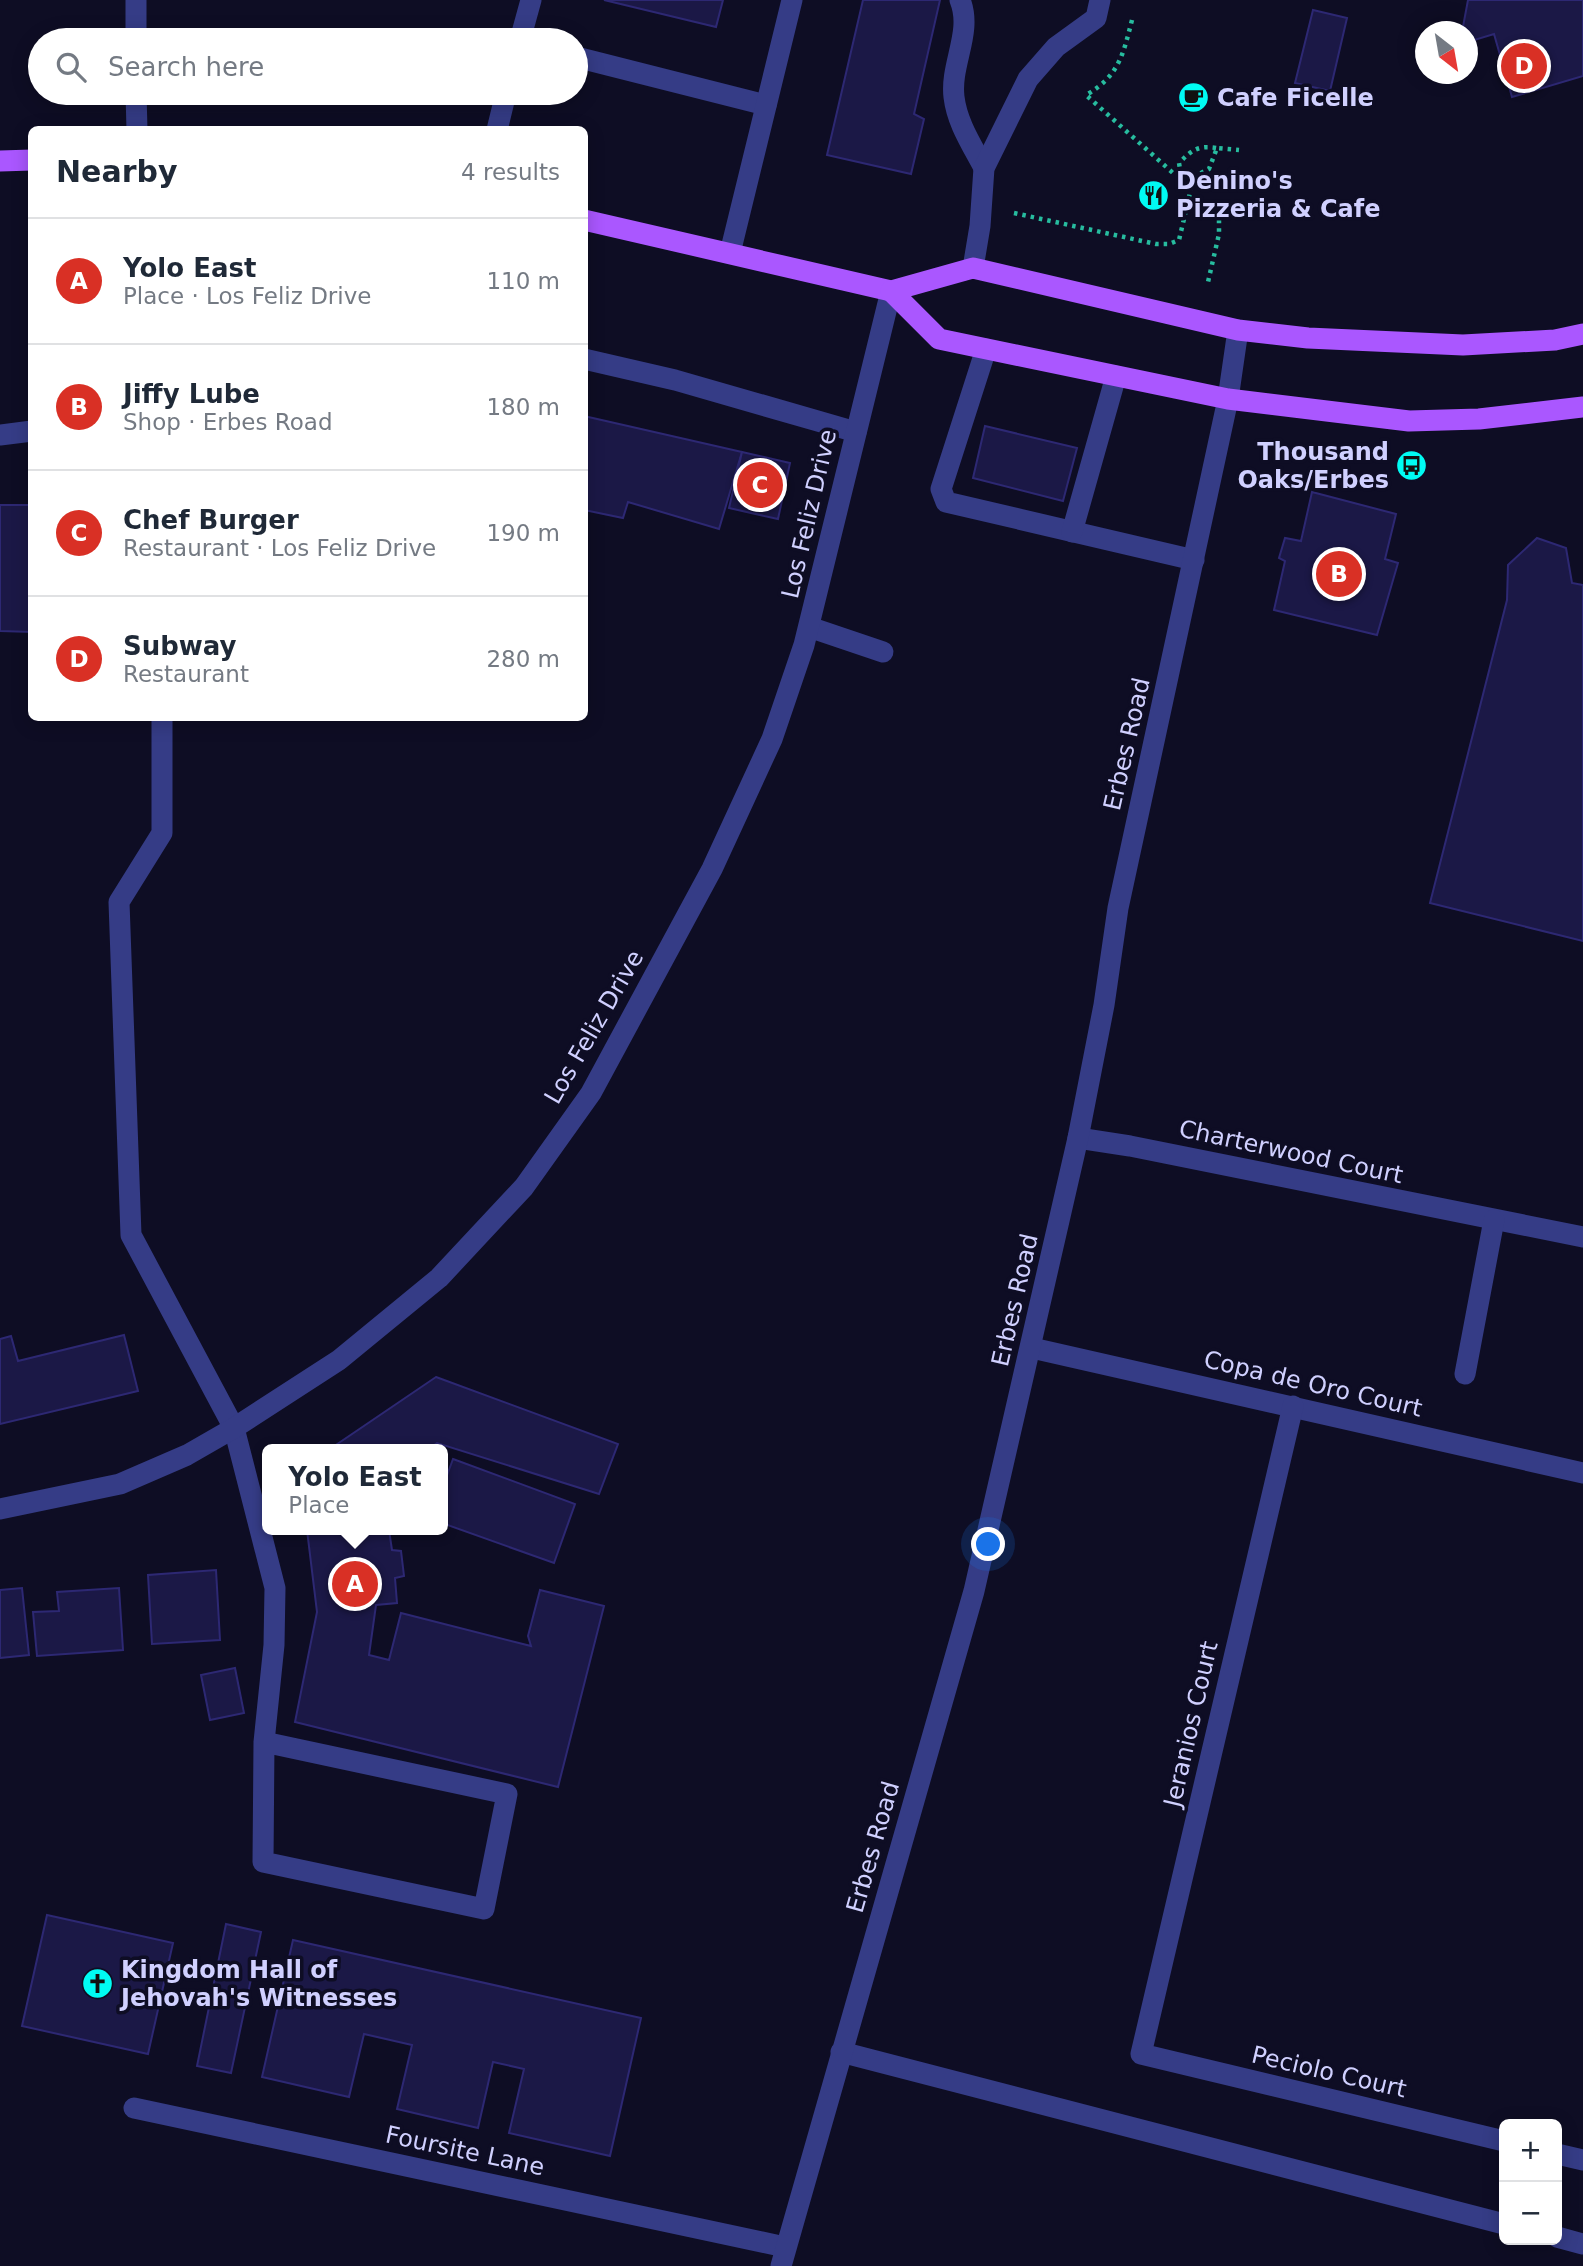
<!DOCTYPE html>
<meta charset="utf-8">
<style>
body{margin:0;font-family:"DejaVu Sans",sans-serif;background:#f6f6f7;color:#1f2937}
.controls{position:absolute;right:21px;bottom:21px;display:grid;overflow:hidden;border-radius:10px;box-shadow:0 4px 18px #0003}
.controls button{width:63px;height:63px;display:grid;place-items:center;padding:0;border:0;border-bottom:2px solid #e0e1e3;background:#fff;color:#1f2937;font:35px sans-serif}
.compass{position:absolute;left:1415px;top:21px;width:63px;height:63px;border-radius:50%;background:#fff;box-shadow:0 4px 18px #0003;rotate:149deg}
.you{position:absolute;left:989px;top:1545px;width:24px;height:24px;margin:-18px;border:5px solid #fff;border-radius:50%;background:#1a73e8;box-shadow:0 0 0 10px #1a73e833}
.badge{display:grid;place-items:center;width:46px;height:46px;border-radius:50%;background:#d93025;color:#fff;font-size:23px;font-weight:700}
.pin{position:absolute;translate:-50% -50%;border:4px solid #fff;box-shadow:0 2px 7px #0006}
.popup{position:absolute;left:262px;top:1444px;width:186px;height:91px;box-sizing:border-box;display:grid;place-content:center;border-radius:10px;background:#fff;filter:drop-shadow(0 2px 5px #0005);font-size:23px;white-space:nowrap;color:#747a83}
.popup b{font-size:26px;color:#1f2937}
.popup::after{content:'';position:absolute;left:50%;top:100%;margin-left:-14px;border:14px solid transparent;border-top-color:#fff}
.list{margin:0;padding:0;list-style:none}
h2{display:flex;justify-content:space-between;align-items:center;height:91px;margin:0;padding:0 28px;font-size:30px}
h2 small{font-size:23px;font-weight:400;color:#747a83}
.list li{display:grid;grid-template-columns:46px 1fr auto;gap:21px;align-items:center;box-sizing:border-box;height:126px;padding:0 28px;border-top:2px solid #e0e1e3}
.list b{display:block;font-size:26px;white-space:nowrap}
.list p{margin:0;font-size:23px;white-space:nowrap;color:#747a83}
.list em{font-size:23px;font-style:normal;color:#747a83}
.icon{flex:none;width:38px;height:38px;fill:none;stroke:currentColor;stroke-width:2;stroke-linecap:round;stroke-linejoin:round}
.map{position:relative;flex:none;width:1583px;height:2266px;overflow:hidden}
.search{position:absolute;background:#fff;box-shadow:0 4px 18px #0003;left:28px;top:28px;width:560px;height:77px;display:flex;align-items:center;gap:18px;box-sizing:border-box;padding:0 24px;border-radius:38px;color:#747a83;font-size:26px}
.panel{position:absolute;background:#fff;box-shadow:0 4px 18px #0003;left:28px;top:126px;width:560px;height:595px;border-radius:10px}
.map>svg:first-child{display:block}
</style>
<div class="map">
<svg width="1583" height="2266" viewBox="0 0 1583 2266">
<rect width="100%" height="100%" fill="#0e0d24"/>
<g fill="#1b1846" stroke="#2d2873" stroke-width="2">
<polygon points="604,0 723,0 716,27"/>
<polygon points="863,0 940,0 914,114 924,119 911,174 827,155"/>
<polygon points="1468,0 1583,0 1583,76 1512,97 1494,34 1468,42 1468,32 1462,32"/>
<polygon points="1313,10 1347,18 1330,91 1295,83"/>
<polygon points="584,416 742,452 719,529 628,502 623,518 584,510"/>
<polygon points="985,426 1077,448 1063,501 973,478"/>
<polygon points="742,452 790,463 778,519 729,508"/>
<polygon points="1312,492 1396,514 1385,559 1398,563 1377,635 1274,610 1285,561 1279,558 1285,538 1301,541"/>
<polygon points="0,505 32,505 32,632 0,631"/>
<polygon points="1537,538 1566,548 1572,583 1583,585 1583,941 1430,903 1507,600 1508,565"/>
<polygon points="124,1335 138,1391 0,1424 0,1339 11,1336 18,1361"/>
<polygon points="436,1377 618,1444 599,1494 437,1443 429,1449 330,1449"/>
<polygon points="453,1459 575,1504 554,1563 442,1523 442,1489"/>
<polygon points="307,1530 389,1530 392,1550 401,1551 404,1576 395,1578 397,1603 376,1605 369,1655 389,1660 401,1613 531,1646 528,1636 540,1590 604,1606 558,1787 295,1722 317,1612"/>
<polygon points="216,1570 220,1640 152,1644 148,1575"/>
<polygon points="22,1588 29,1655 0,1658 0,1590"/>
<polygon points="119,1588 123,1650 37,1656 33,1612 59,1611 57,1592"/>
<polygon points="235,1668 244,1713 210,1720 201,1675"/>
<polygon points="47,1915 173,1943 148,2054 22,2026"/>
<polygon points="226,1924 261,1932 231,2073 197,2066"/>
<polygon points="293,1940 641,2018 610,2156 509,2133 524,2069 493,2062 478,2128 397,2109 412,2045 364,2034 349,2097 262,2077"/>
</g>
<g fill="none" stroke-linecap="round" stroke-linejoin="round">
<g stroke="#27bc9f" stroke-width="4.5" stroke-dasharray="3.5 5" stroke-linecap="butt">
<path d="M1132 20C1123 55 1119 76 1086 95L1173 173 1193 177 1188 202"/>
<path d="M1181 175 1179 163C1192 150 1198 145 1217 148"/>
<polyline points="1193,177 1209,169 1217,148 1239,150"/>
<polyline points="1014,213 1156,244 1169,244 1179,240 1188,202 1207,206 1219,217 1219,234 1208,282"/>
</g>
<g stroke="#353c86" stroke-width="21">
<path d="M960 0C973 32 950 64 954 97 957 123 972 145 984 168"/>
<polyline points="136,40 136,0"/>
<polyline points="520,40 531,0"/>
<polyline points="576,57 766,105"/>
<polyline points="136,93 137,130"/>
<polyline points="497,130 506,93"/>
<polyline points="730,253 792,0"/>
<polyline points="973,268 980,226 984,168 1028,79 1056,47 1096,18 1100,0"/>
<polyline points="986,349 941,489 946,502 1194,560"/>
<polyline points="584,359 675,380 856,432"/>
<polyline points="0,435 32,431"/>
<polyline points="1072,532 1116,376"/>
<polyline points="809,627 883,652"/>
<polyline points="162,718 162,833 119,902 131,1235 234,1428 275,1588 274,1645 264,1742 263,1862 484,1909 507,1794 264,1742"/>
<polyline points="1078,1138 1130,1146 1583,1237"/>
<polyline points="1032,1348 1583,1473"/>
<polyline points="1465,1374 1494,1220"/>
<polyline points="1293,1406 1141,2054 1504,2141"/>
<polyline points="0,1509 120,1484 187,1455 234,1428 339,1360 439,1278 524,1187 591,1093 712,869 772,739 804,645 891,291"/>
<polyline points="841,2052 1504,2224"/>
<polyline points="134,2108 785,2247"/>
<polyline points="1557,2154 1583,2160"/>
<polyline points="1557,2237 1583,2244"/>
<polyline points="781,2266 974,1591 1078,1138 1104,1005 1118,908 1228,399 1238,330"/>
</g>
<g stroke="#aa57ff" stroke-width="21">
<polyline points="0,161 32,160"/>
<polyline points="584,220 891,291 973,268 1238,330 1308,338 1463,345 1555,340 1583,334"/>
<polyline points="891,291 939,339 1228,399 1409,421 1479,419 1583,407"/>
</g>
</g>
<defs>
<symbol id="cafe-disc" viewBox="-11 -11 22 22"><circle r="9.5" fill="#00fbf3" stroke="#0e0d24"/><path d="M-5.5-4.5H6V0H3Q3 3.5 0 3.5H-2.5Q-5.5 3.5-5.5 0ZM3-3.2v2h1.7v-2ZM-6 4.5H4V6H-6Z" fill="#111"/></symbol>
<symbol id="restaurant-disc" viewBox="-11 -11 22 22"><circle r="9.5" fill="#00fbf3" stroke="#0e0d24"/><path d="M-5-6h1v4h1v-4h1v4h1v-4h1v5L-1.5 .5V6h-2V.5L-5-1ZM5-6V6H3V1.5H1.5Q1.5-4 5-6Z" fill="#111"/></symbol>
<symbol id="bus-disc" viewBox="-11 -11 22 22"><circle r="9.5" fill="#00fbf3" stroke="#0e0d24"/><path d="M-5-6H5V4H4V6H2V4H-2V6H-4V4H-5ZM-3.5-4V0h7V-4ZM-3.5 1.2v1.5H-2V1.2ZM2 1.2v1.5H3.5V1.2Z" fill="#111"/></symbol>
<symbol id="church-disc" viewBox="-11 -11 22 22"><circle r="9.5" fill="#00fbf3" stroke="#0e0d24"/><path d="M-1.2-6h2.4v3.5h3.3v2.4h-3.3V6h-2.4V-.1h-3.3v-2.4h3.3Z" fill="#111"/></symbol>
</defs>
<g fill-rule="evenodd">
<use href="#cafe-disc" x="1176" y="80" width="35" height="35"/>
<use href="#restaurant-disc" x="1136" y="178" width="35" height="35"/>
<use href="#bus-disc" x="1394" y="448" width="35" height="35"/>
<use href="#church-disc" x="80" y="1966" width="35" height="35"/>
</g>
<g text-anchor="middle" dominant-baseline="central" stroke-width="7" stroke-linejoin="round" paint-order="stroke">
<g font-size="24" font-weight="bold" fill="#d0d0ff" stroke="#0e0d24" text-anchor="start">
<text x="1217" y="98">Cafe Ficelle</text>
<text x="1176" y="181">Denino's<tspan x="1176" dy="28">Pizzeria &amp; Cafe</tspan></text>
<text x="1389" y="452" text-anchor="end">Thousand<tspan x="1389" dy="28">Oaks/Erbes</tspan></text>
<text x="121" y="1970">Kingdom Hall of<tspan x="121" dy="28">Jehovah's Witnesses</tspan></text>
</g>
<g font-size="24" fill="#d0d0ff" stroke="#0e0d24">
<text transform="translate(809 514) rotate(-77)">Los Feliz Drive</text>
<text transform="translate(1127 744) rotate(-77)">Erbes Road</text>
<text transform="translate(594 1027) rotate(-60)">Los Feliz Drive</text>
<text transform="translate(1291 1152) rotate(12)">Charterwood Court</text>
<text transform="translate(1015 1300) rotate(-77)">Erbes Road</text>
<text transform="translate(1313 1384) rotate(13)">Copa de Oro Court</text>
<text transform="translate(1191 1724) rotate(-77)">Jeranios Court</text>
<text transform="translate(873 1847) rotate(-74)">Erbes Road</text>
<text transform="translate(1329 2072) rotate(13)">Peciolo Court</text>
<text transform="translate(465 2151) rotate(12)">Foursite Lane</text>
</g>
</g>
</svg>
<div class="controls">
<button>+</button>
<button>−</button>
</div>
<svg class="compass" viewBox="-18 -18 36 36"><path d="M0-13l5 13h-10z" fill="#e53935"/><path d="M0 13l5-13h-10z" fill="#747a83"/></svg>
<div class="you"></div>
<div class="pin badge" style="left:355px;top:1584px">A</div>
<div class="popup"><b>Yolo East</b>Place</div>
<div class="pin badge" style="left:1339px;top:574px">B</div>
<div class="pin badge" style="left:760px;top:485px">C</div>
<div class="pin badge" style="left:1524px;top:66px">D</div>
<div class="search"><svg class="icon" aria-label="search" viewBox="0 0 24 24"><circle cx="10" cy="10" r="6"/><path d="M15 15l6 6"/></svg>Search here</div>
<section class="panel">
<h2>Nearby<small>4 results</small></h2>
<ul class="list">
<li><span class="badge">A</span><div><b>Yolo East</b><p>Place · Los Feliz Drive</p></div><em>110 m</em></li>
<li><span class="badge">B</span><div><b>Jiffy Lube</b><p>Shop · Erbes Road</p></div><em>180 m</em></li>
<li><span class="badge">C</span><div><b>Chef Burger</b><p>Restaurant · Los Feliz Drive</p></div><em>190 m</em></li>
<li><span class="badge">D</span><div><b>Subway</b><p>Restaurant</p></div><em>280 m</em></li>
</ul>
</section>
</div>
